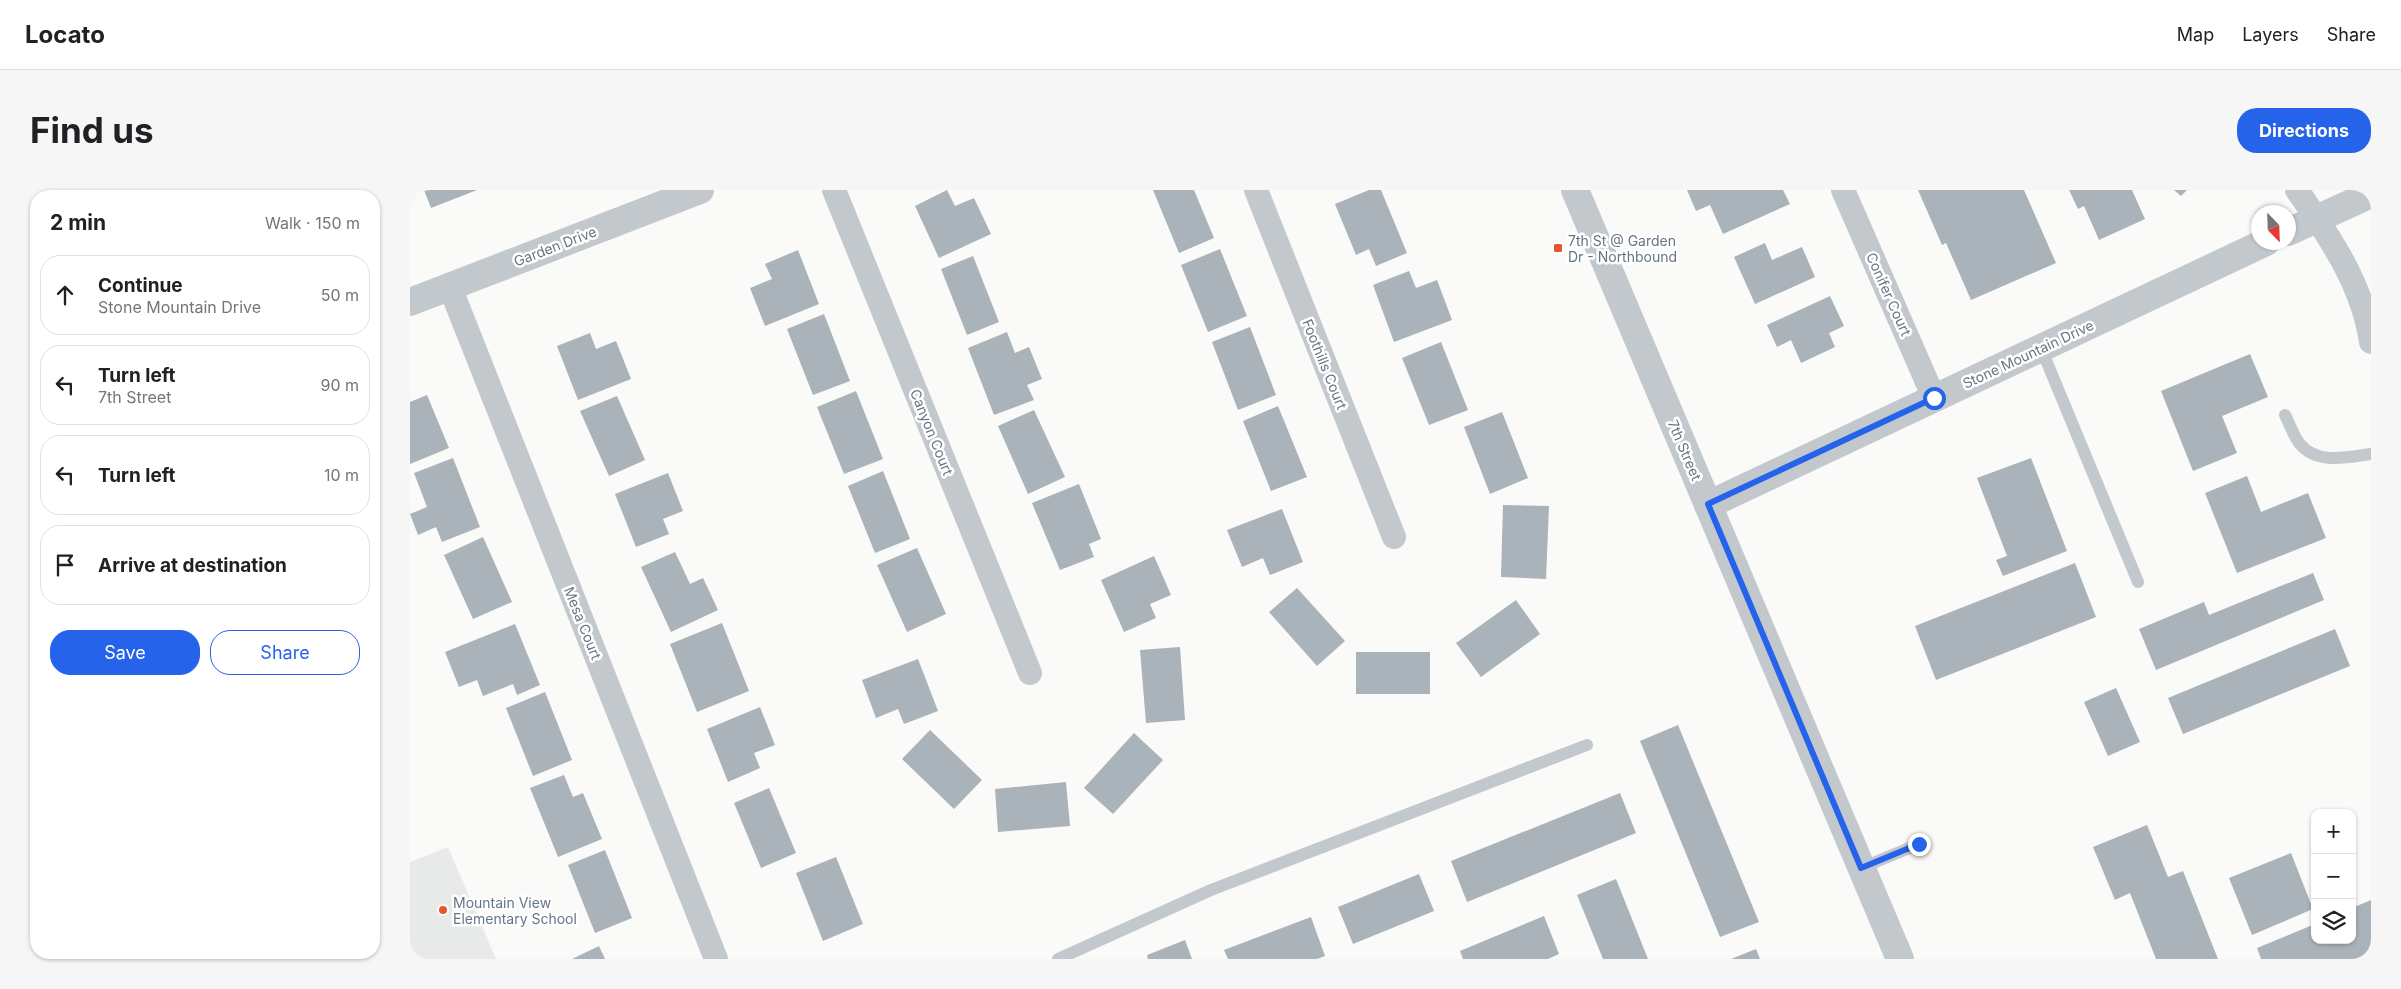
<!DOCTYPE html>
<meta charset="utf-8">
<style>
body{margin:0;font-family:Inter,sans-serif;background:#f6f6f6;color:#202124}
.controls{position:absolute;right:15px;bottom:15px;display:grid;overflow:hidden;border-radius:10px;box-shadow:0 1px 4px #0004}
.controls button{width:45px;height:45px;display:grid;place-items:center;padding:0;border:0;border-bottom:1px solid #e0e0e0;background:#fff;color:#202124;font:25px sans-serif}
.compass{position:absolute;left:1841px;top:15px;width:45px;height:45px;border-radius:50%;background:#fff;box-shadow:0 1px 4px #0004;rotate:157deg}
.stop{position:absolute;width:15px;height:15px;margin:-11px;border:4px solid #2563eb;border-radius:50%;background:#fff}
.stop.end{background:#2563eb;border-color:#fff;box-shadow:0 1px 5px #0008}
.list{margin:0;padding:0;list-style:none}
h2{display:flex;justify-content:space-between;align-items:center;height:65px;margin:0;padding:0 20px;font-size:21px}
h2 small{font-size:16px;font-weight:400;color:#757577}
.list li{display:grid;grid-template-columns:32px 1fr auto;gap:15px;align-items:center;box-sizing:border-box;height:80px;margin:0 10px 10px;padding:0 10px;border:1px solid #e0e0e0;border-radius:20px}
.list b{display:block;font-size:19px;white-space:nowrap}
.list p{margin:0;font-size:16px;white-space:nowrap;color:#757577}
.list em{font-size:16px;font-style:normal;color:#757577}
.actions{display:flex;gap:10px;padding:15px 20px}
.actions a{flex:1;padding:11px 0;border:1px solid #2563eb;border-radius:20px;text-align:center;font-size:18px;color:#2563eb}
.actions .main{background:#2563eb;color:#fff}
.icon{flex:none;width:28px;height:28px;fill:none;stroke:currentColor;stroke-width:2;stroke-linecap:round;stroke-linejoin:round}
.map{position:relative;flex:none;width:1961px;height:769px;overflow:hidden;border-radius:20px}
header{display:flex;align-items:center;gap:30px;box-sizing:border-box;height:70px;padding:0 25px;background:#fff;border-bottom:1px solid #e0e0e0}
header strong{font-size:24px}
nav{display:flex;gap:28px;margin-inline-start:auto;font-size:18px}
.intro{display:flex;align-items:center;justify-content:space-between;box-sizing:border-box;height:120px;padding:0 30px}
h1{margin:0;font-size:35px}
.button{padding:12px 22px;border-radius:20px;background:#2563eb;color:#fff;font-size:18px;font-weight:700}
main{display:flex;gap:30px;padding:0 30px}
aside{flex:1;background:#fff;border-radius:20px;box-shadow:0 1px 4px #0004}
.map>svg:first-child{display:block}
</style>
<header>
<strong>Locato</strong>
<nav><a>Map</a><a>Layers</a><a>Share</a></nav>
</header>
<div class="intro"><h1>Find us</h1><a class="button">Directions</a></div>
<main>
<aside>
<h2>2 min<small>Walk · 150 m</small></h2>
<ul class="list">
<li><svg class="icon" aria-label="ahead" viewBox="0 0 24 24"><path d="M12 20V5M6 11l6-6 6 6"/></svg><div><b>Continue</b><p>Stone Mountain Drive</p></div><em>50 m</em></li>
<li><svg class="icon" aria-label="left" viewBox="0 0 24 24"><path d="M17 20v-9H6M10 6l-5 5 5 5"/></svg><div><b>Turn left</b><p>7th Street</p></div><em>90 m</em></li>
<li><svg class="icon" aria-label="left" viewBox="0 0 24 24"><path d="M17 20v-9H6M10 6l-5 5 5 5"/></svg><div><b>Turn left</b></div><em>10 m</em></li>
<li><svg class="icon" aria-label="arrive" viewBox="0 0 24 24"><path d="M6 21V4h12l-3 4 3 4H6"/></svg><div><b>Arrive at destination</b></div></li>
</ul>
<div class="actions"><a class="main">Save</a><a>Share</a></div>
</aside>
<div class="map">
<svg width="1961" height="769" viewBox="0 0 1961 769">
<rect width="100%" height="100%" fill="#fafaf8"/>
<polygon fill="#e8e9e9" points="38,657 86,769 0,769 0,672"/>
<g fill="#aab3b9">
<polygon points="14,0 67,0 21,18"/>
<polygon points="537,0 545,16 564,8 581,44 529,68 505,16"/>
<polygon points="743,0 784,0 804,48 769,63"/>
<polygon points="959,0 971,0 997,63 966,76 959,59 946,65 925,14"/>
<polygon points="1277,0 1373,0 1380,14 1313,44 1300,15 1286,21"/>
<polygon points="1508,0 1614,0 1646,73 1561,110 1536,53 1532,55"/>
<polygon points="1659,0 1722,0 1735,29 1689,50 1674,16 1668,19"/>
<polygon points="1764,0 1777,0 1771,6"/>
<polygon points="1355,53 1362,70 1392,57 1405,87 1345,114 1324,67"/>
<polygon points="810,59 837,126 798,142 771,75"/>
<polygon points="388,60 409,114 355,136 340,98 362,89 355,74"/>
<polygon points="563,66 589,132 557,145 531,79"/>
<polygon points="999,81 1006,98 1027,90 1042,130 984,152 963,95"/>
<polygon points="1420,106 1434,136 1419,143 1425,157 1391,173 1381,150 1367,157 1357,135"/>
<polygon points="414,124 440,191 403,205 377,139"/>
<polygon points="840,137 866,205 828,220 802,152"/>
<polygon points="597,142 605,163 619,157 632,189 617,195 624,210 584,225 558,158"/>
<polygon points="180,143 186,159 206,151 221,189 168,210 147,156"/>
<polygon points="1031,152 1058,220 1019,235 992,168"/>
<polygon points="1840,164 1858,207 1812,226 1827,263 1783,281 1751,201"/>
<polygon points="446,201 473,269 434,284 407,217"/>
<polygon points="17,205 39,258 0,274 0,212"/>
<polygon points="207,206 235,270 199,286 170,221"/>
<polygon points="868,216 897,287 861,301 833,231"/>
<polygon points="624,220 655,287 618,304 588,236"/>
<polygon points="1092,222 1118,288 1080,304 1054,237"/>
<polygon points="43,268 70,337 32,352 26,337 8,345 0,324 17,317 4,283"/>
<polygon points="1621,268 1657,361 1593,386 1586,370 1597,366 1567,288"/>
<polygon points="473,281 500,349 465,363 438,296"/>
<polygon points="258,283 273,321 253,329 259,344 226,357 205,304"/>
<polygon points="1837,286 1851,322 1898,303 1916,348 1827,383 1795,303"/>
<polygon points="669,294 691,349 679,354 684,367 650,380 622,313"/>
<polygon points="1093,315 1139,316 1136,389 1091,387"/>
<polygon points="872,319 893,372 860,385 853,368 832,377 817,340"/>
<polygon points="73,347 102,412 63,429 34,365"/>
<polygon points="507,358 536,424 497,442 467,375"/>
<polygon points="265,362 280,394 293,388 308,420 261,442 231,377"/>
<polygon points="744,366 761,405 740,414 746,428 714,442 691,390"/>
<polygon points="1665,373 1686,427 1526,490 1505,436"/>
<polygon points="1903,383 1914,410 1746,480 1729,439 1794,412 1799,425"/>
<polygon points="887,398 935,451 907,476 859,422"/>
<polygon points="1106,410 1130,444 1071,487 1046,453"/>
<polygon points="312,433 339,501 287,522 260,454"/>
<polygon points="105,434 130,495 107,505 103,494 73,506 67,490 49,497 35,462"/>
<polygon points="1925,439 1940,476 1773,544 1758,508"/>
<polygon points="770,457 775,530 736,533 730,460"/>
<rect x="946" y="462" width="74" height="42"/>
<polygon points="508,469 528,521 494,534 488,519 466,528 452,490"/>
<polygon points="1706,498 1730,552 1698,566 1674,512"/>
<polygon points="135,502 162,570 123,586 96,518"/>
<polygon points="350,517 365,555 344,563 350,578 318,592 297,539"/>
<polygon points="1268,535 1349,732 1310,747 1230,551"/>
<polygon points="520,540 572,590 544,619 492,569"/>
<polygon points="724,543 753,570 703,624 674,598"/>
<polygon points="154,585 163,607 173,603 192,649 148,667 120,598"/>
<polygon points="656,592 660,636 588,642 585,599"/>
<polygon points="359,598 386,663 351,678 324,613"/>
<polygon points="1210,603 1226,643 1057,712 1041,671"/>
<polygon points="1737,635 1758,687 1773,681 1808,769 1746,769 1720,703 1705,710 1683,657"/>
<polygon points="195,660 222,728 185,743 158,675"/>
<polygon points="1881,663 1903,719 1842,745 1819,688"/>
<polygon points="426,667 453,734 413,751 386,683"/>
<polygon points="1009,684 1024,721 943,754 928,717"/>
<polygon points="1206,689 1238,769 1193,769 1167,705"/>
<polygon points="1961,710 1961,769 1851,769 1847,758 1905,734 1905,750 1942,750 1942,718"/>
<polygon points="1134,726 1149,764 1138,769 1053,769 1050,761"/>
<polygon points="901,727 915,766 907,769 818,769 814,760"/>
<polygon points="775,750 782,769 738,769 737,765"/>
<polygon points="189,756 195,769 162,769"/>
<polygon points="1346,759 1350,769 1321,769"/>
</g>
<g fill="none" stroke-linecap="round" stroke-linejoin="round">
<g stroke="#c3c8cc" stroke-width="12">
<polyline points="1631,158 1728,392"/>
<path d="M1875 225C1880 234 1883 246 1890 254 1907 275 1938 267 1961 264"/>
<polyline points="1451,678 1509,654"/>
<polyline points="648,769 801,700 1177,555"/>
</g>
<g stroke="#c3c8cc" stroke-width="24">
<polyline points="424,0 620,483"/>
<polyline points="846,0 984,347"/>
<polyline points="1433,0 1524,208"/>
<path d="M1887 0C1919 46 1953 95 1961 152"/>
<polyline points="40,97 306,769"/>
</g>
<g stroke="#c3c8cc" stroke-width="28">
<polyline points="1165,0 1490,769"/>
<polyline points="1878,42 1961,4"/>
<polyline points="0,112 290,0"/>
<polyline points="1298,315 1856,52"/>
</g>
</g>
<g fill="none" stroke-linecap="round" stroke-linejoin="round">
<polyline stroke="#2563eb" stroke-width="6" points="1509,654 1451,678 1298,314 1524,208"/>
</g>
<g fill="#e4572e" stroke="#fff" stroke-width="2">
<rect x="1143" y="53" width="10" height="10" rx="2.5"/>
<circle cx="33" cy="720" r="5"/>
</g>
<g text-anchor="middle" dominant-baseline="central" stroke-width="5" stroke-linejoin="round" paint-order="stroke">
<g font-size="14" fill="#657683" stroke="#fff" text-anchor="start">
<text x="1158" y="50">7th St @ Garden<tspan x="1158" dy="16">Dr - Northbound</tspan></text>
<text x="43" y="712">Mountain View<tspan x="43" dy="16">Elementary School</tspan></text>
</g>
<g font-size="14" fill="#657683" stroke="#fff">
<text transform="translate(145 56) rotate(-21)">Garden Drive</text>
<text transform="translate(1479 104) rotate(66)">Conifer Court</text>
<text transform="translate(1618 164) rotate(-25)">Stone Mountain Drive</text>
<text transform="translate(915 174) rotate(68)">Foothills Court</text>
<text transform="translate(522 242) rotate(68)">Canyon Court</text>
<text transform="translate(1275 260) rotate(67)">7th Street</text>
<text transform="translate(173 433) rotate(68)">Mesa Court</text>
</g>
</g>
</svg>
<div class="controls">
<button>+</button>
<button>−</button>
<button><svg class="icon" aria-label="layers" viewBox="0 0 24 24"><path d="M12 4l9 5-9 5-9-5zM3 14l9 5 9-5"/></svg></button>
</div>
<svg class="compass" viewBox="-18 -18 36 36"><path d="M0-13l5 13h-10z" fill="#e53935"/><path d="M0 13l5-13h-10z" fill="#757577"/></svg>
<div class="stop" style="left:1524px;top:208px"></div>
<div class="stop end" style="left:1509px;top:654px"></div>
</div>
</main>
